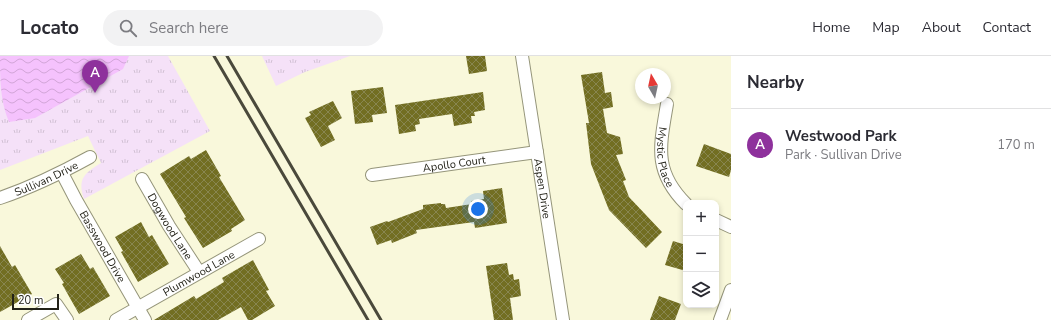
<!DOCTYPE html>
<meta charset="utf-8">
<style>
body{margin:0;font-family:"Nunito Sans",sans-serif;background:#f2f2f3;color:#2b2b33}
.controls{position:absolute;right:12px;bottom:12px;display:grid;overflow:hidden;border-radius:8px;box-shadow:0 2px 6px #0003}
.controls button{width:36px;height:36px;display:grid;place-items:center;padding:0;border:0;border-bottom:1px solid #e1e1e2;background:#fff;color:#2b2b33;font:20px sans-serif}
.compass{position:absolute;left:635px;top:12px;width:36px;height:36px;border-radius:50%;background:#fff;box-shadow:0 2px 6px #0003;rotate:351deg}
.scale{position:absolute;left:12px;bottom:10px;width:47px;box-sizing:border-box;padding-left:4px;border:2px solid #232218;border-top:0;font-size:11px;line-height:14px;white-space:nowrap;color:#232218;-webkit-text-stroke:3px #fff;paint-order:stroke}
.you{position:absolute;left:478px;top:153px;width:14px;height:14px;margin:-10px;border:3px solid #fff;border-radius:50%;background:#1a73e8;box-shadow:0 0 0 6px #1a73e833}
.badge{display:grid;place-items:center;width:26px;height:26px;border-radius:50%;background:#8e319c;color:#fff;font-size:13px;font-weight:700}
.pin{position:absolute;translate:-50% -33px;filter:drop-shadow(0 1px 2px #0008)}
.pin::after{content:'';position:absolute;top:21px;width:14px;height:12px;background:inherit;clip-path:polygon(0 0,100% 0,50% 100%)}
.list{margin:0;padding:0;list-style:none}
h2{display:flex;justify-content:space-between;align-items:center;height:52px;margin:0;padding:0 16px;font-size:17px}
h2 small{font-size:13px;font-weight:400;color:#7c7c81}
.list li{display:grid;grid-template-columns:26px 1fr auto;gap:12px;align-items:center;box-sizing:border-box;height:72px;padding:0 16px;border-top:1px solid #e1e1e2}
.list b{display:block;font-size:15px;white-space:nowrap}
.list p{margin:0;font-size:13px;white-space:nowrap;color:#7c7c81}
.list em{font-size:13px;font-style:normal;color:#7c7c81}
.icon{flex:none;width:22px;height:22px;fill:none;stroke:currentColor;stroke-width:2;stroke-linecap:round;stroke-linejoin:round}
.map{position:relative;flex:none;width:731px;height:264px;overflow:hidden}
header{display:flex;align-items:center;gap:24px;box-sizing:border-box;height:56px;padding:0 20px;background:#fff;border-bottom:1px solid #e1e1e2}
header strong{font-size:19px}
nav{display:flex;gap:22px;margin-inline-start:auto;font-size:14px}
.search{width:280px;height:36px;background:#f2f2f3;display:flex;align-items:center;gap:10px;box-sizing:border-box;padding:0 14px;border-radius:22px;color:#7c7c81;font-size:15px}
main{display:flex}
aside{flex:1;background:#fff}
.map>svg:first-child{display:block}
</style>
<header>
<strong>Locato</strong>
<div class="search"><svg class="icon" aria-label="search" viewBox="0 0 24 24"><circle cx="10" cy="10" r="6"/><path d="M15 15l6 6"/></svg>Search here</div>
<nav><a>Home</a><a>Map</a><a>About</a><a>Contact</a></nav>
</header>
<main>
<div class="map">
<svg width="731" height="264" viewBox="0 0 731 264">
<defs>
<pattern id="park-tufts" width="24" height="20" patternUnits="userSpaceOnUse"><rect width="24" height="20" fill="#f5e1f8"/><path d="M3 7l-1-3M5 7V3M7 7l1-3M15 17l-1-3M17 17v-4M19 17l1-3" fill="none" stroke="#d2c1d4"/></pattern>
<pattern id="water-waves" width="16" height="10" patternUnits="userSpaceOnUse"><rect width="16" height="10" fill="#f5c2fd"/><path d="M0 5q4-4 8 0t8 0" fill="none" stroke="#d2a6d8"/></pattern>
<pattern id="building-cross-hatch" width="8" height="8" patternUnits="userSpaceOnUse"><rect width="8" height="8" fill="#726e22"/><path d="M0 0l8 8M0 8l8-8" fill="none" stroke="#888650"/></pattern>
</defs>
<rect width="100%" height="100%" fill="#f9f8db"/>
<g fill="url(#park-tufts)">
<path d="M0 0H168L210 75 84 143C77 122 85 117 101 107L88 80 0 114Z"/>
<polygon points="262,0 350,0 305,16 276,30"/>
</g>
<path fill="url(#water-waves)" d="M0 0H129L123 13 35 62 9 66C0 45 0 22 0 0Z"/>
<g fill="url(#building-cross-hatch)">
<polygon points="466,0 485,0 487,15 469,18"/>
<polygon points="602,16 605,37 611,36 613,51 603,53 607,77 620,81 623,98 616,99 626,124 623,125 629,141 662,176 646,192 609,154 591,108 586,67 589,67 581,19"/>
<polygon points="383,31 387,57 372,59 373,66 355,68 351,35"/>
<polygon points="483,36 485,54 474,56 475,60 471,60 472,67 454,70 452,58 419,63 420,68 415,69 416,75 399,78 395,49"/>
<polygon points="333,45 342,62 328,70 335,84 321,91 305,62 311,59 309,56"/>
<polygon points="704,88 731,98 731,114 729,121 696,110"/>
<polygon points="206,94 221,120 219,121 245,164 231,173 232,175 203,192 184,162 186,161 160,118 189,100 191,103"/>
<polygon points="502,132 507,167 475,172 474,166 416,174 417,177 392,187 391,184 377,189 370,171 387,165 388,166 423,153 423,149 441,147 441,148 445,148 446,152 472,148 471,145 484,143 483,135"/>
<polygon points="141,166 149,181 152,179 169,208 138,226 121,196 123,195 115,181"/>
<polygon points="673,185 686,189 686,215 665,209"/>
<polygon points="0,190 12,211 15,209 32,238 0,256"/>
<polygon points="81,198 90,213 93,211 110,240 79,258 62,228 64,227 55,213"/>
<polygon points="253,204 269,234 266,235 275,250 252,264 248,264 241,251 218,264 154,264 194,240 196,243 224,226 222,222"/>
<polygon points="507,207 509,219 513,218 514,224 519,223 521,240 510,242 513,264 494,264 486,210"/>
<polygon points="659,240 681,248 675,264 650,264"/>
</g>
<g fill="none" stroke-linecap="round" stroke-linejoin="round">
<defs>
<g id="minor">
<path id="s1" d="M522 0 563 264"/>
<path id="s2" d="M667 48C660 90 653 115 686 148"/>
<path id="s3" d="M62 117 76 144 145 264"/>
<path id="s4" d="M372 119 537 96"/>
<path id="s5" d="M142 123 169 170 199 216"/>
<path id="s6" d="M0 142C32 131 61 117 90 101"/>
<polyline points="716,164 731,171"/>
<polyline points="28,264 56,248 67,264"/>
<path id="s7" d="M116 264 259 183"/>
<polyline points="720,264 731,234"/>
</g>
</defs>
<use href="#minor" stroke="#95957a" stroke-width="14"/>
<use href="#minor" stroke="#fff" stroke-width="12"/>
<g stroke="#4a493b" stroke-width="3">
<polyline points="214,0 368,264"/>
<polyline points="227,0 381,264"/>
</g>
</g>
<g text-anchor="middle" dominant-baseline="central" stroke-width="4" stroke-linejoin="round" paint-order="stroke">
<g font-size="11" fill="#232218" stroke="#fff">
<text stroke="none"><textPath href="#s2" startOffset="54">Mystic Place</textPath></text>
<text stroke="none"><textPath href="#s4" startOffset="83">Apollo Court</textPath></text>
<text stroke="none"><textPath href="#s6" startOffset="50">Sullivan Drive</textPath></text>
<text stroke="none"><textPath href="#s1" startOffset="134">Aspen Drive</textPath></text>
<text stroke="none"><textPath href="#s5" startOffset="55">Dogwood Lane</textPath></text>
<text stroke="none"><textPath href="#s3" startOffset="84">Basswood Drive</textPath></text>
<text stroke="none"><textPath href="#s7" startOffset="95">Plumwood Lane</textPath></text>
</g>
</g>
</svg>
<div class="controls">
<button>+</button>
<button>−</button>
<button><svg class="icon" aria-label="layers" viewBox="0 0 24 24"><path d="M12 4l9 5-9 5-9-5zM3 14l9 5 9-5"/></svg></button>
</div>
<svg class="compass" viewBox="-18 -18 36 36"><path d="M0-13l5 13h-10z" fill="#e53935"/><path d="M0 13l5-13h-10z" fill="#7c7c81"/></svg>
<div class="scale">20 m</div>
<div class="you"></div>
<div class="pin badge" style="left:95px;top:37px">A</div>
</div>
<aside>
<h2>Nearby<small></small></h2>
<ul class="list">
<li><span class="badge">A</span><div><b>Westwood Park</b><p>Park · Sullivan Drive</p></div><em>170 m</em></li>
</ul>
</aside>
</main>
